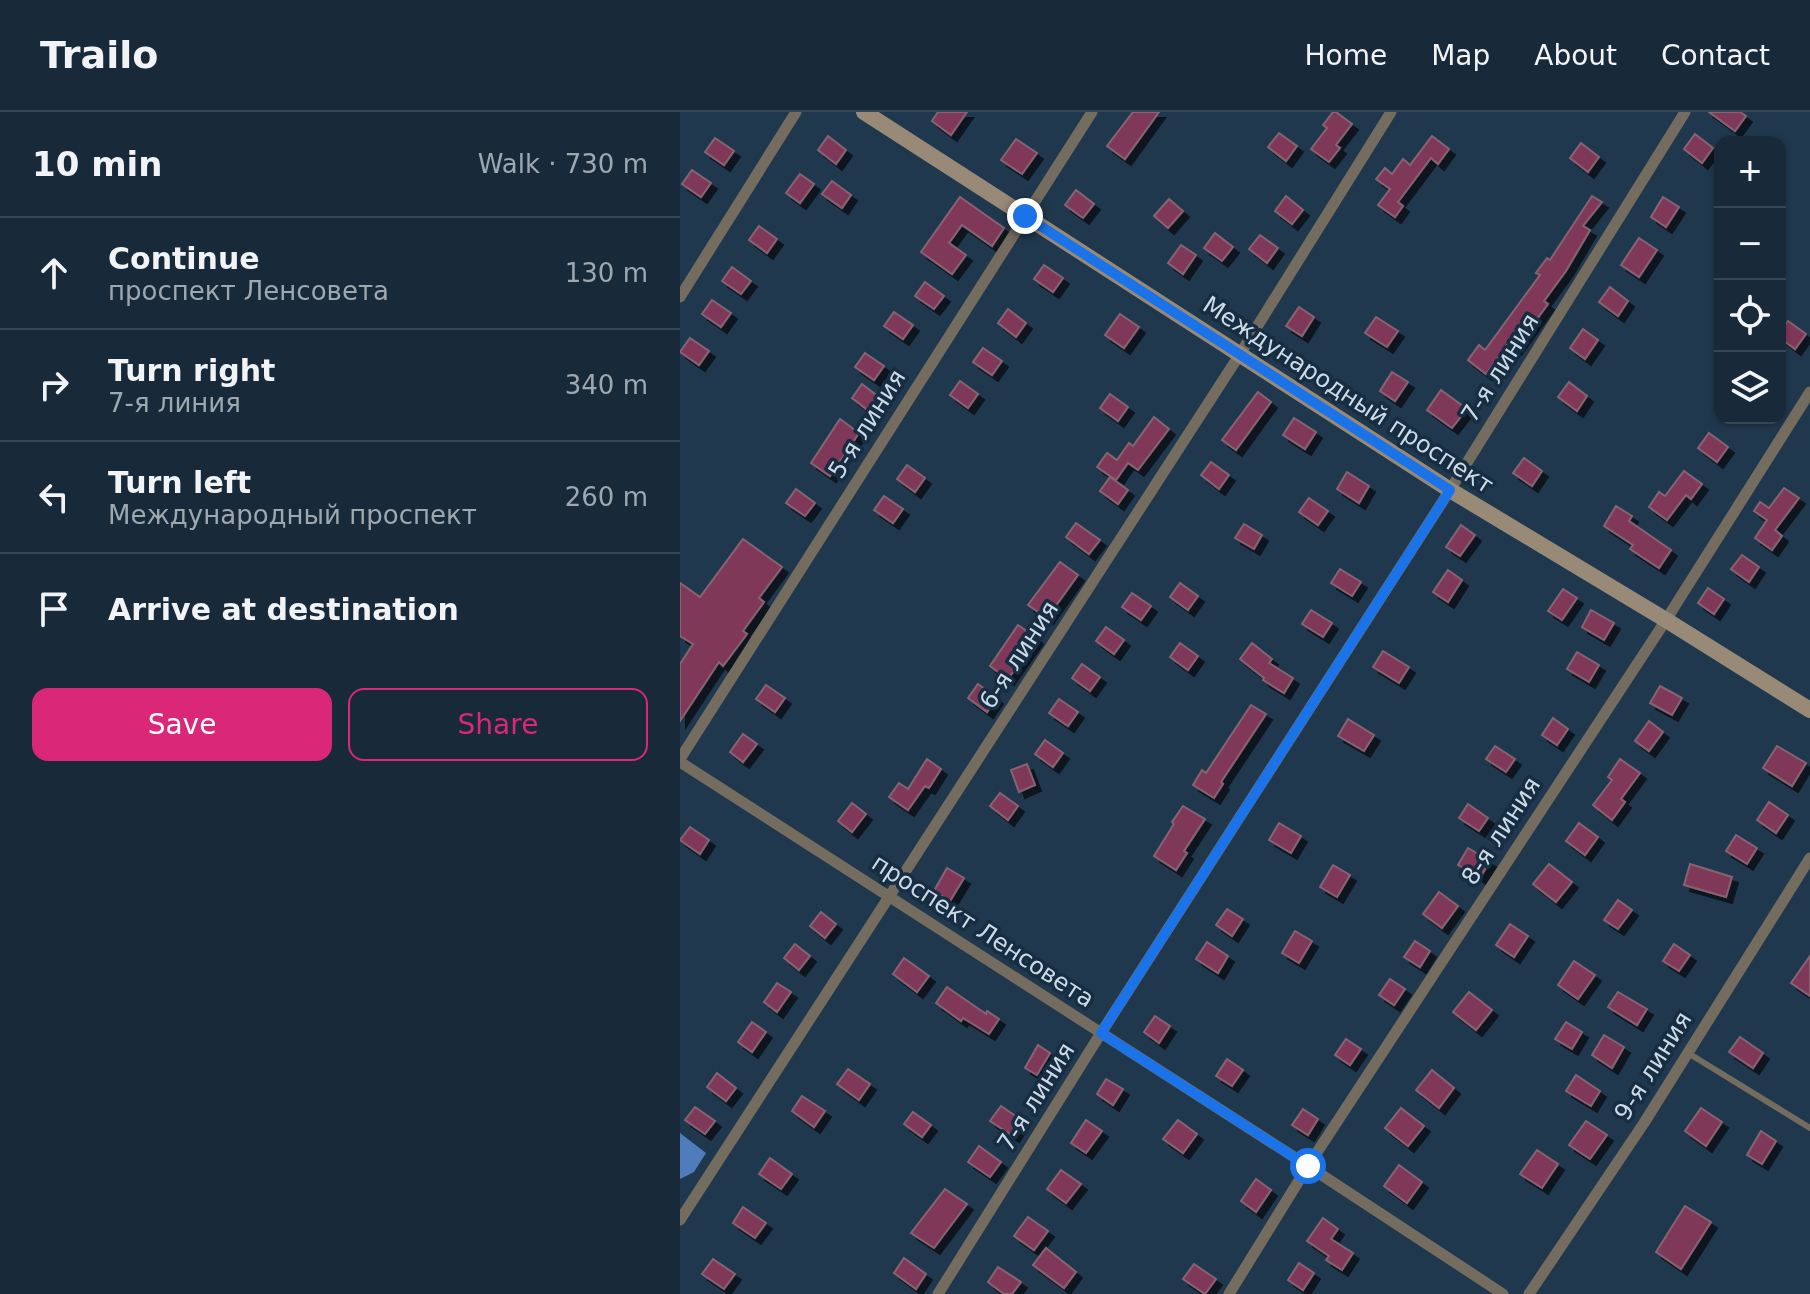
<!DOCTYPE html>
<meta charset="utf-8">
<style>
body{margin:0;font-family:"DejaVu Sans",sans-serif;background:#213242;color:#f1f3f6}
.controls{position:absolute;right:24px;top:24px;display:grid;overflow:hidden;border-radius:16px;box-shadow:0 2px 6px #0004}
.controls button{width:72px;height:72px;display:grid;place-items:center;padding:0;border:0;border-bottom:2px solid #364654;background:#182a3a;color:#f1f3f6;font:40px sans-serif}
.stop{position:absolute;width:24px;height:24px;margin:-18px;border:6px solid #1a73e8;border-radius:50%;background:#fff}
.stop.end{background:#1a73e8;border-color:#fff;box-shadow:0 2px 8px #0008}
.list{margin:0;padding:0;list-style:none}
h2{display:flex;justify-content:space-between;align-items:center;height:104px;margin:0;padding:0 32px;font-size:34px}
h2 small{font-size:26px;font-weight:400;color:#9fa7af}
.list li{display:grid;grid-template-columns:52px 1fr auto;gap:24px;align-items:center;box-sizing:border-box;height:112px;padding:0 32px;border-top:2px solid #364654}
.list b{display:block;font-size:30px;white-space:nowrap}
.list p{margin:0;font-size:26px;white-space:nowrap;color:#9fa7af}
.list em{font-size:26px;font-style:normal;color:#9fa7af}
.actions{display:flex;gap:16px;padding:24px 32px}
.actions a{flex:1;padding:18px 0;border:2px solid #db2777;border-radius:16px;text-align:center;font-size:28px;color:#db2777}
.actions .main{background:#db2777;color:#fff}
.icon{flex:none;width:44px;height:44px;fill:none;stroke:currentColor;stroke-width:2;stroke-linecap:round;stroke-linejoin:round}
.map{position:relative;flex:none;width:1130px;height:1182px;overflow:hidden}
header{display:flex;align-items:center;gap:48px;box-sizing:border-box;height:112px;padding:0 40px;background:#182a3a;border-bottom:2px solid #364654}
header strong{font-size:38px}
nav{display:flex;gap:44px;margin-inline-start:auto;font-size:28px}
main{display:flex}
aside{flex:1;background:#182a3a}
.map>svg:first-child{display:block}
</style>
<header>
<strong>Trailo</strong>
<nav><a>Home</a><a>Map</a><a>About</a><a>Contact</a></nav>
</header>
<main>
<aside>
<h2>10 min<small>Walk · 730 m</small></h2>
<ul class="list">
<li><svg class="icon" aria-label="ahead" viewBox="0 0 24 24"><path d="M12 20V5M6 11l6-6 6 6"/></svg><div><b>Continue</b><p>проспект Ленсовета</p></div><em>130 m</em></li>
<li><svg class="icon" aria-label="right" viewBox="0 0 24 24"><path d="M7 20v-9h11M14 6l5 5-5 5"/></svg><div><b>Turn right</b><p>7-я линия</p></div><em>340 m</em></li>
<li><svg class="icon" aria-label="left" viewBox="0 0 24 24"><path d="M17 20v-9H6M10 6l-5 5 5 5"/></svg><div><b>Turn left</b><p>Международный проспект</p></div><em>260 m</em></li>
<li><svg class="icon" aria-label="arrive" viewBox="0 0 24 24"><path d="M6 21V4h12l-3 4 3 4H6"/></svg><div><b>Arrive at destination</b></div></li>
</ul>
<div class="actions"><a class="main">Save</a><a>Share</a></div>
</aside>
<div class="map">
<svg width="1130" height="1182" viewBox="0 0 1130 1182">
<defs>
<filter id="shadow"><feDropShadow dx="6" dy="6" stdDeviation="0" flood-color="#0009"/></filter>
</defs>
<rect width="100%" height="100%" fill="#20384d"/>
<polygon fill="#4f7dbb" points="0,1021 26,1041 14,1060 0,1067"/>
<g fill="#803758" stroke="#876471" stroke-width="2" filter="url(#shadow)">
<polygon points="258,0 287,0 271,23 252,9"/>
<polygon points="453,0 479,0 445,47 427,34"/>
<polygon points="653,0 656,0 672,12 656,33 660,36 649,50 631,37 647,16 643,13"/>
<polygon points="1029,0 1060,0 1066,4 1055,19"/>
<polygon points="599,21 617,34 606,49 588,35"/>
<polygon points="1015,22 1033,36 1022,51 1004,37"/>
<polygon points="148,24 166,38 156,52 138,38"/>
<polygon points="752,24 769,37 758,52 751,46 718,90 723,94 715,105 698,93 710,77 696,67 705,56 712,62 723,47 730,53"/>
<polygon points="35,26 54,39 44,53 25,40"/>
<polygon points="336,27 357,41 342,62 321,48"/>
<polygon points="901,31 919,45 908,60 890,46"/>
<polygon points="12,58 31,71 21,85 2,72"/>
<polygon points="120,62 134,72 120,91 106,81"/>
<polygon points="152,69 171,83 162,96 142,82"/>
<polygon points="396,78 414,92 403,106 385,93"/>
<polygon points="606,84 623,98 612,112 595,99"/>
<polygon points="912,84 922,90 903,114 910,118 886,159 864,189 868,192 835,237 828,232 806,262 788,248 799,233 805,238 860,163 856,161 867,146 870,148"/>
<polygon points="280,85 324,116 312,134 282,113 269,131 286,143 272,162 241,140"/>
<polygon points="983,85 999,95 986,115 971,105"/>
<polygon points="489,87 503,99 488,116 474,104"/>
<polygon points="79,114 97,127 87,141 69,128"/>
<polygon points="535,121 553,135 542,149 524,136"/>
<polygon points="580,123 598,136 587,151 569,137"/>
<polygon points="959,126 977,138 959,165 941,153"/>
<polygon points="501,133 516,143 503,162 488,151"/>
<polygon points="364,153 383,166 373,180 354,167"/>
<polygon points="52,155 71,169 61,182 42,169"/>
<polygon points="245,170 264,184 254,197 235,184"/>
<polygon points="930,175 948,189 938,204 919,190"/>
<polygon points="32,188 51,201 41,215 22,202"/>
<polygon points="619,195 634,205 622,224 606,214"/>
<polygon points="328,197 346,211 336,225 318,211"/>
<polygon points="214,200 233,213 223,227 204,214"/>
<polygon points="440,202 459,215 444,236 425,223"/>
<polygon points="696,205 718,219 707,235 685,221"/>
<polygon points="1108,209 1126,222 1115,237 1100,226 1100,219"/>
<polygon points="903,217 918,228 905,247 890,236"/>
<polygon points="10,226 29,239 19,253 0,240"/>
<polygon points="303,236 322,249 312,263 293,250"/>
<polygon points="185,241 204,254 194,268 175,255"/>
<polygon points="712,260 728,270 715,289 700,279"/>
<polygon points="280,269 298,282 288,296 270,283"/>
<polygon points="889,270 907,284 897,299 878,285"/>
<polygon points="182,272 200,286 190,300 172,286"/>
<polygon points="761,278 787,297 772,316 747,298"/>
<polygon points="578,280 591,290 556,338 542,328"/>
<polygon points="430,282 448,295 438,309 420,296"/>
<polygon points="474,305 489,317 458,358 448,351 436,368 417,355 427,341 437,348 449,331 453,334"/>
<polygon points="614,306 636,320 625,337 603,323"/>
<polygon points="160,307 179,321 150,364 131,351"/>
<polygon points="1029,321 1048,335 1037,350 1018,336"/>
<polygon points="844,346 862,359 852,374 833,361"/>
<polygon points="531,350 549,363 539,377 521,363"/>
<polygon points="227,353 245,366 235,380 217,367"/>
<polygon points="1004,359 1022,372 1011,387 1006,383 987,408 969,395 979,380 985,384"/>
<polygon points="667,360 689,374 679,391 657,377"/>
<polygon points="430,365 448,378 438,392 420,379"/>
<polygon points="1104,376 1119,386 1095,418 1102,424 1092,438 1075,426 1087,408 1074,399 1080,390 1089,396"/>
<polygon points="116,377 135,391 125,404 106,391"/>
<polygon points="204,384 223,397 213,411 194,398"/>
<polygon points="629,386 648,399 638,413 619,400"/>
<polygon points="936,394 952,404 949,409 991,438 979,456 950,437 953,433 924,414"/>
<polygon points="396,411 420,428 409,442 386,425"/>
<polygon points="564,412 582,423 574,437 555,426"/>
<polygon points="781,413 795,423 780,444 766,435"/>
<polygon points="63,427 102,455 79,486 84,490 63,519 67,522 43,554 39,550 0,609 0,552 13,532 0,524 0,471 20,485"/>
<polygon points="1062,443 1079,455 1069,470 1051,457"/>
<polygon points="380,450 398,463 367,506 348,493"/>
<polygon points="660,457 681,470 672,484 651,471"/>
<polygon points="768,458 782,468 768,490 753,480"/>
<polygon points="500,471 518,484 508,498 490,485"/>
<polygon points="1028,476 1044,487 1034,502 1018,491"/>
<polygon points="883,477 897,486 882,508 868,499"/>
<polygon points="452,481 471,494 461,508 442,495"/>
<polygon points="631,498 652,511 643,525 622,512"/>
<polygon points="911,498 934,511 924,528 902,515"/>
<polygon points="338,513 357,526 328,567 310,554"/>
<polygon points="426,515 444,528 434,542 416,529"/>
<polygon points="500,531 518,544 508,558 490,545"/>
<polygon points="572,531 592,547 589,551 613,566 604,581 583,568 584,566 560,547"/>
<polygon points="703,539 729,555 719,571 693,555"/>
<polygon points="897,540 919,553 909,570 887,557"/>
<polygon points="402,552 420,565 410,579 392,566"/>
<polygon points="298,572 317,586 307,600 288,586"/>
<polygon points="86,573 105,586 95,600 76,587"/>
<polygon points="980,574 1002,586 992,603 970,591"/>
<polygon points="379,587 398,600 388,614 369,601"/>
<polygon points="571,593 586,602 541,670 543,672 534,686 513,673 522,658 526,661"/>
<polygon points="873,606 888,617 877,633 862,623"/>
<polygon points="668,607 694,623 684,639 658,624"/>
<polygon points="969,609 983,620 969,639 955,629"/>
<polygon points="63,622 77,632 63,650 50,640"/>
<polygon points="365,628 383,641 373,655 355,642"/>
<polygon points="815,634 835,647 826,660 806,647"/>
<polygon points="1097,634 1126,651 1112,674 1083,656"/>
<polygon points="247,647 261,657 249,676 245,674 228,698 209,685 219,671 228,677"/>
<polygon points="940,647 960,661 941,687 945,690 932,708 913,693 932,668 928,665"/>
<polygon points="347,652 355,673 339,680 331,658"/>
<polygon points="320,681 338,694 328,708 310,694"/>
<polygon points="1089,690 1108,703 1096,721 1077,708"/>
<polygon points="172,691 186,702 172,720 158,709"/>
<polygon points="788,692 808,706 799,719 779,706"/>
<polygon points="503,694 525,707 504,739 507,741 496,758 474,744 494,712 492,710"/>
<polygon points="599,711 621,724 611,741 589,728"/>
<polygon points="899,711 918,725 905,743 886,729"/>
<polygon points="10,715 29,728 20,742 0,728"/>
<polygon points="1056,723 1077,736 1067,752 1046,739"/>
<polygon points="788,736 810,749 800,766 778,753"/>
<polygon points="869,752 892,770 876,790 853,772"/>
<polygon points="1010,752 1052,765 1046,785 1004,773"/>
<polygon points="653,753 670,763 657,785 640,775"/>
<polygon points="267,756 284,766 270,789 254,779"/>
<polygon points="759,780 778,794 762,816 743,802"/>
<polygon points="938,788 952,798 938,817 924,808"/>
<polygon points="547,797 563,807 552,824 536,813"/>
<polygon points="141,800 156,812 145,826 130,814"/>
<polygon points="830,812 848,824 834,845 816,833"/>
<polygon points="615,819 632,829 619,851 602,841"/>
<polygon points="735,829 750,839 740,855 724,845"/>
<polygon points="527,830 548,844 538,861 516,847"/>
<polygon points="115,832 130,844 119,858 104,846"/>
<polygon points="994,832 1010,843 999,859 983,849"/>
<polygon points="1130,844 1130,884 1111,871"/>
<polygon points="224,846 249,864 237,880 213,862"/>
<polygon points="894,849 915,863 898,887 878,873"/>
<polygon points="710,867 725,877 714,893 699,883"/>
<polygon points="97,871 111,880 97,900 84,890"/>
<polygon points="267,875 306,902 307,899 319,907 309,922 283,906 281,909 256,891"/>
<polygon points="789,880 812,898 796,918 773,900"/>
<polygon points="938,880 967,897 957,913 928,895"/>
<polygon points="475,904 490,914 479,931 464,920"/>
<polygon points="72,910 86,920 72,940 58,930"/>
<polygon points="886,910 902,920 892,937 875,927"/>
<polygon points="924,923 944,935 932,956 912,943"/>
<polygon points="1060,925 1083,941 1073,956 1049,940"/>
<polygon points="666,927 681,937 670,953 655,943"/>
<polygon points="358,933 370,941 357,963 345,956"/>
<polygon points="547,947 563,958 552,974 536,964"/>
<polygon points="168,957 190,972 179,988 157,972"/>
<polygon points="752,958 774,976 759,996 736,978"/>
<polygon points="37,961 56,976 46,989 27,975"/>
<polygon points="896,963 920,979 911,994 886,979"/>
<polygon points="426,967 443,977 433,993 417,982"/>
<polygon points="122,984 145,999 134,1015 112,999"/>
<polygon points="321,994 343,1009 333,1024 310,1009"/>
<polygon points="15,995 35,1009 25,1022 5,1008"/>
<polygon points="721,996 744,1014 728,1034 705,1016"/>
<polygon points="1021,996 1042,1010 1026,1034 1005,1019"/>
<polygon points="623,997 638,1007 628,1023 612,1013"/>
<polygon points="233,1000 251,1013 242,1025 224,1012"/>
<polygon points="406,1008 422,1019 406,1041 391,1031"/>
<polygon points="498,1008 517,1022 503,1041 483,1027"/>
<polygon points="906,1009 927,1023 910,1047 889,1033"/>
<polygon points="1081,1019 1096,1029 1082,1052 1067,1043"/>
<polygon points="299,1034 321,1050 310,1065 288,1050"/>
<polygon points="857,1038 878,1052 862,1076 840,1062"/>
<polygon points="90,1046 112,1062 101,1077 79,1062"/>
<polygon points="719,1053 742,1070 727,1091 704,1074"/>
<polygon points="381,1058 401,1072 386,1091 367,1077"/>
<polygon points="576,1067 591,1078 576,1100 561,1089"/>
<polygon points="265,1077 287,1092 254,1136 231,1121"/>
<polygon points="1005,1094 1031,1110 1001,1157 976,1140"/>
<polygon points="63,1095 86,1111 75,1126 53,1111"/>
<polygon points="348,1105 368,1119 354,1138 334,1124"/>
<polygon points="643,1106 658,1117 651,1127 673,1141 662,1158 646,1148 649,1144 627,1129"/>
<polygon points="366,1136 396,1160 384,1176 353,1153"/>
<polygon points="224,1146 246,1162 236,1177 214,1161"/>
<polygon points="33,1147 55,1162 44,1177 22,1162"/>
<polygon points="619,1151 634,1161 623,1178 608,1168"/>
<polygon points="514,1152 536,1167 525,1182 503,1167"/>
<polygon points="318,1155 341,1170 332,1182 324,1182 308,1170"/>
</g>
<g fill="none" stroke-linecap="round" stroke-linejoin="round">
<polyline stroke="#756c60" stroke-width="6" points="1008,941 1130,1016"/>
<g stroke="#756c60" stroke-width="11">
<polyline points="0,185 116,0"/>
<polyline points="0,647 412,0"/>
<polyline points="0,650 628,1054 823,1182"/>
<polyline points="0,1108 560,242 711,0"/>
<polyline points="258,1182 421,921 770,378 1005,0"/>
<polyline points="549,1182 628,1054 986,508 1130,280"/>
<polyline points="849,1182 964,1011 1130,746"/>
</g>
<polyline stroke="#988a77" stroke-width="16" points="184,0 770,378 986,508 1130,598"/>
</g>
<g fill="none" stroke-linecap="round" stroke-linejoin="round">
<polyline stroke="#1a73e8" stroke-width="10" points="345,104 770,378 421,921 628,1054"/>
</g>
<g text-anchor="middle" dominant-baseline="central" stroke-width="7" stroke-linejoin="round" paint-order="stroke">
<g font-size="24" fill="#ccdbe8" stroke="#162d42">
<text transform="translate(820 256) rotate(-58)">7-я линия</text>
<text transform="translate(668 283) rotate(33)">Международный проспект</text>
<text transform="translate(187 312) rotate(-58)">5-я линия</text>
<text transform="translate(339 543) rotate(-57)">6-я линия</text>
<text transform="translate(821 719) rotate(-57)">8-я линия</text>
<text transform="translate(303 819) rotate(33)">проспект Ленсовета</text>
<text transform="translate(973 954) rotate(-58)">9-я линия</text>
<text transform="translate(356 985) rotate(-58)">7-я линия</text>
</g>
</g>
</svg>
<div class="controls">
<button>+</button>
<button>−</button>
<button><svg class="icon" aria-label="locate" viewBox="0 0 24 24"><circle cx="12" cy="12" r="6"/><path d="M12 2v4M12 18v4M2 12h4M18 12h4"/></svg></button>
<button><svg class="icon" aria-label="layers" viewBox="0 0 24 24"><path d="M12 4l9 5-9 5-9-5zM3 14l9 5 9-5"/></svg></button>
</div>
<div class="stop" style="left:628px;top:1054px"></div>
<div class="stop end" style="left:345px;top:104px"></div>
</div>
</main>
